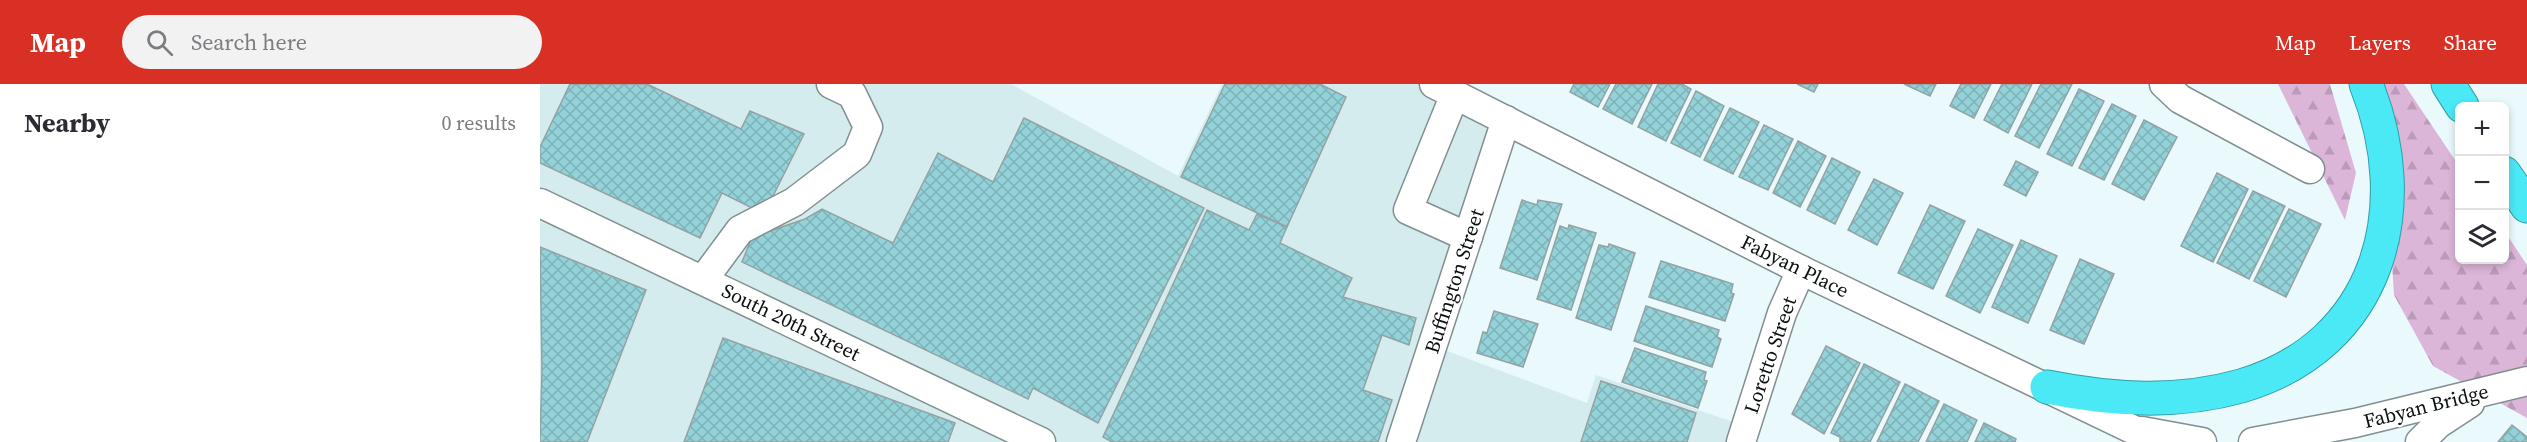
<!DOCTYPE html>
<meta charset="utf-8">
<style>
body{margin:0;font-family:"Source Serif 4",serif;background:#f2f2f3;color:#2b2b33}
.controls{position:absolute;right:18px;top:18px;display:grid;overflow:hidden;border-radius:9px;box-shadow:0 3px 9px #0003}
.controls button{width:54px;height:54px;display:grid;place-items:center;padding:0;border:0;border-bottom:2px solid #e1e1e2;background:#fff;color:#2b2b33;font:30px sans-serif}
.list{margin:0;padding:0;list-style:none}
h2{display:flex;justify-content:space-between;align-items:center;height:78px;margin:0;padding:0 24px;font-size:26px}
h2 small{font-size:20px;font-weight:400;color:#7c7c81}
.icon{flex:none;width:33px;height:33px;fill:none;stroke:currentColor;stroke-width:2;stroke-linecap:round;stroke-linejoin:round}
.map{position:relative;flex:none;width:1987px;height:358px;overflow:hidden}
header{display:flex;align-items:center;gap:36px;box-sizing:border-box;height:84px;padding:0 30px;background:#d93025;color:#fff}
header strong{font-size:28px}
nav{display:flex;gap:33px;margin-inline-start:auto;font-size:21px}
.search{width:420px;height:54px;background:#f2f2f3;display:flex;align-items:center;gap:15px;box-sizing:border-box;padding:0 21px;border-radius:33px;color:#7c7c81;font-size:22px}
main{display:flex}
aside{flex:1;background:#fff}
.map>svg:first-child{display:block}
</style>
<header>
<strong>Map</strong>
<div class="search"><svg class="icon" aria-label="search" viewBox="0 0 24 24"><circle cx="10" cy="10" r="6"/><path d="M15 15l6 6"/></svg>Search here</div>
<nav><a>Map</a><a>Layers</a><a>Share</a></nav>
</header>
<main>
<aside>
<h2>Nearby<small>0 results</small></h2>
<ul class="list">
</ul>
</aside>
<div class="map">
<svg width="1987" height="358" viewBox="0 0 1987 358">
<defs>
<pattern id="forest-firs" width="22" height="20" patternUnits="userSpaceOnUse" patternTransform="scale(1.5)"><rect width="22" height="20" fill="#dcb6d9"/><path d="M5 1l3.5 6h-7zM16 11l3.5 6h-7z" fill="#bb9bb9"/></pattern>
<pattern id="building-cross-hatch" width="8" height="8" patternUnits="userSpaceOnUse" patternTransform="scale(1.5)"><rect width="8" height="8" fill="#93d2d8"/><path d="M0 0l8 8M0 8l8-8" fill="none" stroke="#7db3b8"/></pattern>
</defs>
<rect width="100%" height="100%" fill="#eaf9fb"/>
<polygon fill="#d4ecee" points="0,0 471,0 638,92 682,0 882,0 970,47 899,264 1047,319 1056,291 1202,341 1197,358 0,358"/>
<g fill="url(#forest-firs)">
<polygon points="1738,0 1790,0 1816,89 1805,136"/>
<polygon points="1841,0 1864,0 1919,82 1920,176 1964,176 1965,148 1987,181 1987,334 1893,282 1854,211"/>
</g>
<g fill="url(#building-cross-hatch)" stroke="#94a2a3" stroke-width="1.5">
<polygon points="30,0 107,0 201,45 210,27 264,50 224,130 182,109 160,154 0,79 0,63"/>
<polygon points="685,0 780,0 806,13 747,143 641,93"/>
<polygon points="1034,0 1070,0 1058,23 1030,8"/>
<polygon points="1076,0 1112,0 1092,40 1063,25"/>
<polygon points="1118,0 1142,0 1151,5 1126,57 1098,43"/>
<polygon points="1257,0 1278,0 1274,8"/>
<polygon points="1364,0 1396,0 1390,12"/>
<polygon points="1421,0 1451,0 1434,34 1410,22"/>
<polygon points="1462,0 1492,0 1468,49 1444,36"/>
<polygon points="1501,0 1532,0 1499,64 1475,52"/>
<polygon points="1539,5 1564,17 1532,82 1507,70"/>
<polygon points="1156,7 1184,22 1160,73 1131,59"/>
<polygon points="1572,20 1596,32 1564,96 1539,84"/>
<polygon points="1190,24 1219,38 1193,90 1164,76"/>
<polygon points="484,34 664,124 558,339 493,304 488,315 202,178 212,153 265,135 282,125 353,159 398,69 453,98"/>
<polygon points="1604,36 1637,53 1604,116 1572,100"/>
<polygon points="1224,41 1253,55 1228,106 1199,93"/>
<polygon points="1258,57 1286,72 1260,123 1233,109"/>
<polygon points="1292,74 1320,88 1295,140 1267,126"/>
<polygon points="1476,77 1498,88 1486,112 1464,101"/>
<polygon points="1677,89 1708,105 1673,178 1641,162"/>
<polygon points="1334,95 1363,109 1337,161 1308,146"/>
<polygon points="1713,107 1745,122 1709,195 1677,179"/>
<polygon points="982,116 997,121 998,116 1022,120 997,196 960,184"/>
<polygon points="1390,121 1425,137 1393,205 1358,189"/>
<polygon points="1749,125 1781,140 1746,213 1714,197"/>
<polygon points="667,126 709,146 717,130 747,143 740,159 812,194 803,213 876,234 869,261 842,251 823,306 852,316 838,358 572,358 563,353"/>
<polygon points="1029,141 1056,149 1031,226 997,215 1020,142 1028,145"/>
<polygon points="1438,145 1473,161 1440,229 1406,212"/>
<polygon points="1481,156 1517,172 1488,239 1452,223"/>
<polygon points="1069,160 1095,169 1071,246 1036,234 1059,161 1068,163"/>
<polygon points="0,163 106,206 47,358 0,358 2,286"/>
<polygon points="1540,175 1574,190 1544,260 1510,246"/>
<polygon points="1121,177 1193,200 1191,209 1194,210 1185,237 1109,213"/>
<polygon points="1106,222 1179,246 1177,253 1181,255 1172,283 1094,257"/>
<polygon points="954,227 998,240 983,283 937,269 943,248 947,249"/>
<polygon points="183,254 415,339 408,358 144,358"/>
<polygon points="1286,262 1320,279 1284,350 1252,330"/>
<polygon points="1095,264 1166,288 1164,296 1167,297 1158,324 1082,298"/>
<polygon points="1324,280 1360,298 1330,358 1300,358 1300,353 1291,349"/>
<polygon points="1061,297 1156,329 1147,358 1041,358"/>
<polygon points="1365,300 1399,317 1378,358 1337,358"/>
<polygon points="1404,320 1437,336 1427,358 1386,358"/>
<polygon points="1444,339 1476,355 1475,358 1435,358"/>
<polygon points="1972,341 1987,353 1987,358 1958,358"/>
</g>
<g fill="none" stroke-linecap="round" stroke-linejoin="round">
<defs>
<g id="minor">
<polyline points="894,0 1261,186 1619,358"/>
<polyline points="1624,0 1640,15 1770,85"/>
<polyline points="915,10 868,126 928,153"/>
<polyline points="0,119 501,358"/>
<polyline points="163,196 200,146 254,118 317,70 328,43 312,10 291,0"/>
<polyline points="1602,347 1662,358"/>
<polyline points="861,358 966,36"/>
<polyline points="1201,358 1242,229 1261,186"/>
<polyline points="1713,358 1815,339 1987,297"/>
<polyline points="1880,358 1898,340 1930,319"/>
</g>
<g id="highway">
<polyline points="1908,0 1922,22"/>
<polyline points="1964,89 1987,122"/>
<path d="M1507 303C1572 316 1637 320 1701 302 1840 261 1876 124 1826 0"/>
</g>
</defs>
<use href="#minor" stroke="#828f91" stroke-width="31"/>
<use href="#highway" stroke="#349da5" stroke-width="35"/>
<use href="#minor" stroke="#fff" stroke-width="28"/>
<use href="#highway" stroke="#4be9f6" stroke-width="33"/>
</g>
<g text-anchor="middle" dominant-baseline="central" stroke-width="4.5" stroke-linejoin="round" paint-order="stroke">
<g font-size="20" fill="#0a0f0f" stroke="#fff">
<text transform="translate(1255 182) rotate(26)">Fabyan Place</text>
<text transform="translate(914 197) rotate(-72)">Buffington Street</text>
<text transform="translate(251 238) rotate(26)">South 20th Street</text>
<text transform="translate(1230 271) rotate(-71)">Loretto Street</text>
<text transform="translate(1886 322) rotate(-14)">Fabyan Bridge</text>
</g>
</g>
</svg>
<div class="controls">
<button>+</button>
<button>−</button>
<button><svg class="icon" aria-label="layers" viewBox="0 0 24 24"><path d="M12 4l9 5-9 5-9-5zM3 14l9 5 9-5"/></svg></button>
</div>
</div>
</main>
